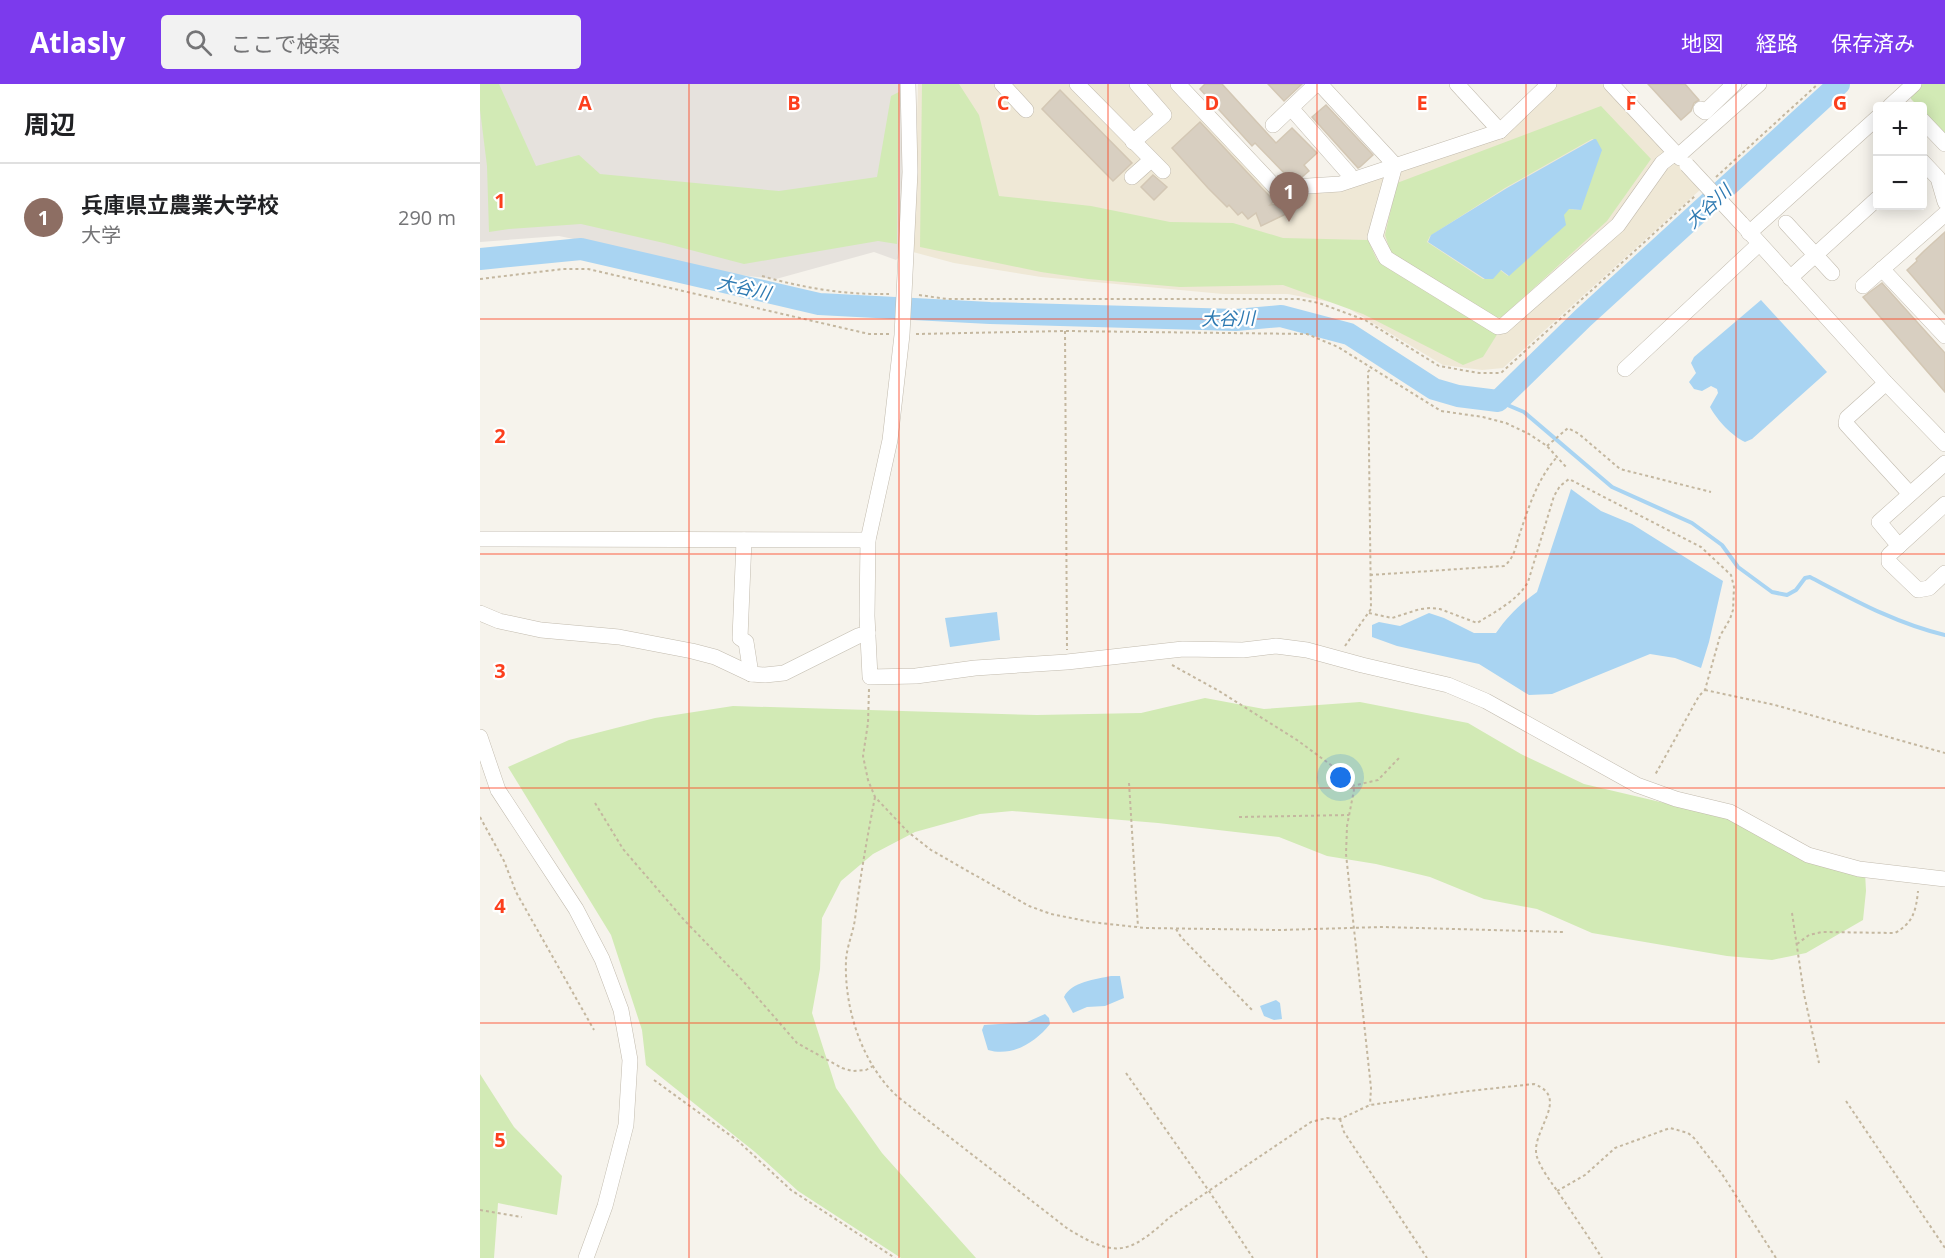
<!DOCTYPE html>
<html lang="ja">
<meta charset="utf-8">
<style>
body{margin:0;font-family:"Open Sans","Noto Sans JP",sans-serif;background:#f2f2f2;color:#202124}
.controls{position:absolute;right:18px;top:18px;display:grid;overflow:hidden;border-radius:6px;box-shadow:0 3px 15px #0003}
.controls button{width:54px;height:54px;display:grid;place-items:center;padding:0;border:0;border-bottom:2px solid #e0e0e0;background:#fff;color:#202124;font:30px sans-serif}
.you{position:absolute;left:861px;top:694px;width:21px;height:21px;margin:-15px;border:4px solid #fff;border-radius:50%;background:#1a73e8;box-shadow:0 0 0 9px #1a73e833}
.badge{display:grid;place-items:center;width:39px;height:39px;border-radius:50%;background:#7c3aed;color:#fff;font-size:20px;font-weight:700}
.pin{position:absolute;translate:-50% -50px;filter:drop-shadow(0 2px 3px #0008)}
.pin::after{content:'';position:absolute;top:32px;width:21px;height:18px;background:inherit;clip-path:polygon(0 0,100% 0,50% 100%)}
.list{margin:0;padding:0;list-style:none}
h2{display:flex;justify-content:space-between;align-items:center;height:78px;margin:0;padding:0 24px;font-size:26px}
h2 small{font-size:20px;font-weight:400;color:#757577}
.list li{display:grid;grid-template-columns:39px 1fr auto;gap:18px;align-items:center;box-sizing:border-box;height:108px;padding:0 24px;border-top:2px solid #e0e0e0}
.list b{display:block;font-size:22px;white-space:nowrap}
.list p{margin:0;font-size:20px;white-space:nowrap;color:#757577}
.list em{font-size:20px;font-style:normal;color:#757577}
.icon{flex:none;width:33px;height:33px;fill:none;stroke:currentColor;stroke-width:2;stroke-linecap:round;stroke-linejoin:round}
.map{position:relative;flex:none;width:1465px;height:1174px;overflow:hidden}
header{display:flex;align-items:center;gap:36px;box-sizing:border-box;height:84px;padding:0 30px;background:#7c3aed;color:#fff}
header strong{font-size:28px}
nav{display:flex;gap:33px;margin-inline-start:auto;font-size:21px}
.search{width:420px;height:54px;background:#f2f2f2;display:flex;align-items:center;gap:15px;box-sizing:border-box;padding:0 21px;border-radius:6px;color:#757577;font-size:22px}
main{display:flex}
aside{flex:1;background:#fff}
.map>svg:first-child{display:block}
</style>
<header>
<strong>Atlasly</strong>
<div class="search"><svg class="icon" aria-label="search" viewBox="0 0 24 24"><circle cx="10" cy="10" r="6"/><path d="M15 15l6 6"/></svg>ここで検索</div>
<nav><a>地図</a><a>経路</a><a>保存済み</a></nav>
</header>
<main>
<aside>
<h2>周辺<small></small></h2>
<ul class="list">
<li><span class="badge" style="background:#8d6e63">1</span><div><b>兵庫県立農業大学校</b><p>大学</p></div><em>290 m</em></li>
</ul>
</aside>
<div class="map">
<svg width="1465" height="1174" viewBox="0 0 1465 1174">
<rect width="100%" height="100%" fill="#f6f3ec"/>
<polygon fill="#e6e2dd" points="0,0 423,0 425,168 416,176 394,168 296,195 242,189 186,174 79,152 0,158"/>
<polygon fill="#efe8d6" points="438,0 692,0 793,107 854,105 1023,50 1075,0 1125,0 1221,105 1023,284 1002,286 963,281 861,220 808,210 743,210 561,193 474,179 433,168"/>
<g fill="#d2eab5" fill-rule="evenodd">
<polygon points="0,0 19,0 56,82 99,71 120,90 299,107 397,93 411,12 419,8 417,160 398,157 264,180 184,159 101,140 29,145 9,148 7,82 0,26"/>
<polygon points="442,0 479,0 499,31 519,112 611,122 690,138 753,139 803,154 888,156 897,176 906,183 1000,241 1018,249 1003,273 983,281 883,230 803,201 700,203 608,195 561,188 440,163"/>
<polygon points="1438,0 1465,0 1465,52 1443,28 1442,22 1438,22 1431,15 1430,7"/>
<path d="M1121 22 1171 75 1127 137 1022 233 1015 234 911 169 905 151 917 99ZM1112 55H1114L1121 67 1100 126 1088 125 1082 131 1085 141 1028 192 1020 186 1011 195H1003L947 158 950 152 1025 104Z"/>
<polygon points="725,614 784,625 880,618 988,639 1041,670 1104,700 1248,734 1385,788 1386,807 1383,836 1326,869 1292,876 1247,872 1112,849 1057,825 1004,815 950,793 896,780 847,772 799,753 678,739 532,727 500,730 435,748 393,770 361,797 342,834 340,885 332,929 356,1004 402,1069 496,1174 421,1174 318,1107 275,1068 166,981 162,946 131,851 28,683 89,656 175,634 253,622 557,631 661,629"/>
<polygon points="0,990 34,1043 82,1092 77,1131 18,1119 14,1174 0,1174"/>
</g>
<g fill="#a9d4f2">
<polygon points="1114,55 1116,55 1122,66 1101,126 1089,125 1084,131 1086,141 1029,192 1021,186 1013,195 1005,195 948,158 951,151 1027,104"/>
<path d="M1281 216 1347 288 1272 355 1265 358C1252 352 1237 336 1230 323L1238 309 1237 305 1231 302 1222 307 1214 305 1209 298 1216 289 1211 279 1214 273Z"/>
<path d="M1091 405 1121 427 1152 440 1243 497 1229 558 1221 584 1195 574 1170 570 1072 610 1049 611 999 580 917 562 892 553V541L899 538 920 542 949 529 964 534 994 549H1016C1028 532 1040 520 1057 508Z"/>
<polygon points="517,528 520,556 470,563 465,534"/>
<path d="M631 892H640L644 914 625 922 607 923 593 929 584 913C591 898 616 895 631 892Z"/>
<polygon points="796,916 800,919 802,935 794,936 784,932 780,922"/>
<path d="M565 930 569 934 570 940C555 959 532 973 508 966L502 946 504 941 547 938Z"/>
</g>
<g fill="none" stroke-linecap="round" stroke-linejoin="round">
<path stroke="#a9d4f2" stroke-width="4" d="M1018 317 1044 328 1132 403 1212 439 1242 461 1258 483 1292 508 1307 511 1316 506 1325 494 1330 493C1374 516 1417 540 1465 551"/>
<polyline stroke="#a9d4f2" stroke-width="22" points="0,175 101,165 339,220 510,229 756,236 801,232 869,250 954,305 978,312 1018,317 1103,234 1359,0"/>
</g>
<g fill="#d8cfc1" stroke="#d3c7b4" stroke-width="1.5">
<polygon points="725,0 742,0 796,59 812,44 837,69 824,81 829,87 822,93 808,93 775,59 772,62 720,5"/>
<polygon points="788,0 822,0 804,17"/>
<polygon points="1168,0 1205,0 1219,16 1214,19 1211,27 1201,36"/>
<polygon points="580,6 652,79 633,97 562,25"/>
<polygon points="846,21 893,71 880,83 878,84 832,33"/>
<polygon points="720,38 794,117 790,121 797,120 806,130 781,142 776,129 768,135 762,128 758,131 749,121 747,123 728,104 692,64"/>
<polygon points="673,91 687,103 674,116 661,103"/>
<polygon points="1465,148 1465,230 1427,186 1437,177 1436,175 1444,167"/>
<polygon points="1402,199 1465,269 1465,308 1383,213"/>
</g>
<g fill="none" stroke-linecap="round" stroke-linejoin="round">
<defs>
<g id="minor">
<polyline points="428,0 430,88 422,251 410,356 388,456 387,532 390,593 436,592 495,584 587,578 703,565 763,566 796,562 827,566 882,581 968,601 1006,617 1157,701 1196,715 1250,728 1328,771 1379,785 1465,795"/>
<polyline points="522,0 546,26"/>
<polyline points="597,0 683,87"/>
<polyline points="698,0 796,104 860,100 1020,47 1069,0"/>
<polyline points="840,0 915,81 895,153 906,174 1018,243 1023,242 1138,141 1182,79 1195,69"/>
<polyline points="977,0 1020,47"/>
<polyline points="1131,0 1200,74"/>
<polyline points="1410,22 1434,0"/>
<polyline points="811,24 869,90 870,96"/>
<polyline points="1221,25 1225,28 1254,0"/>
<polyline points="1442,36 1465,60"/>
<polyline points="793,41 836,0"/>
<polyline points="653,58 684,31 657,0"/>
<polyline points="1198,72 1279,0"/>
<polyline points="1442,77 1458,94 1465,118"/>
<polyline points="652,93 671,76"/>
<polyline points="1261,139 1406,299 1465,360"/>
<polyline points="1306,139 1352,189"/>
<polyline points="1269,149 1398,33"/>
<polyline points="1402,185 1465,252"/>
<polyline points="1310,194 1398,114"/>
<polyline points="1383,202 1465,130"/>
<polyline points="1145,285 1279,160"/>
<polyline points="1406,299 1367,334 1366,340 1430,410"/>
<polyline points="1465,420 1409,471 1409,478 1438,506 1449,504 1465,489"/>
<polyline points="0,455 388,456"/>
<polyline points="264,456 260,554 266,558 271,590"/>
<polyline points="1419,462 1399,438 1465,379"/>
<polyline points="0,529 19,537 61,546 139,553 212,567 235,573 271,590 285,591 304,589 378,552 388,549"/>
<polyline points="0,653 18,706 96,825 122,875 141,926 150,976 146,1041 125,1122 106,1174"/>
</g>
</defs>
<use href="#minor" stroke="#c2bbae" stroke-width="16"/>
<g stroke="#c4b79f" stroke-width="2" stroke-dasharray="3 3" stroke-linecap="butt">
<polyline points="1236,93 1338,0"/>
<path d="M282 192C323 204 366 211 409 210"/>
<polyline points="0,195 83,185 108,185 389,250 409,250"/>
<polyline points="439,211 467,215 818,215 839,219 885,236 959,282 999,289 1021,289 1216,111"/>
<polyline points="585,247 587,566"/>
<polyline points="436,250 585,247 827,250 858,263 961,327 1003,333 1026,339 1049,350 1067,362 1087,384"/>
<polyline points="1067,362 1088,344 1099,350 1140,385 1231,408"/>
<path d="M890 491 1024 482C1035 474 1036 460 1040 449 1049 422 1058 394 1077 373"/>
<path d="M889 529 912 534 940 525 951 524 960 525 997 539C1015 528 1038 516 1048 498L1074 412 1080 402 1089 395 1221 463 1251 491 1254 503 1253 526 1250 535 1240 552 1225 606 1219 612 1175 691"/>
<polyline points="865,562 891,525 888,288 891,284"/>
<polyline points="692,581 739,607 817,656 870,695 874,706 867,742 866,770 891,1004 890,1021"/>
<polyline points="389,605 388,639 383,672 388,696 395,713 428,748 451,766 549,822 571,830 611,838 665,844 800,846 903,843 1083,848"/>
<polyline points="1225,606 1295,621 1465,669"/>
<polyline points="649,699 658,843"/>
<polyline points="872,702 898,696 919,674"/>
<path d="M395 713C387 754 380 794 375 835 373 849 367 862 366 876 364 925 382 980 418 1013L588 1145C636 1174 648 1171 690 1133L831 1038 847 1034 860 1035 890 1021 989 1007 1054 1000C1092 1014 1049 1048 1057 1073 1061 1085 1071 1098 1078 1108 1093 1130 1108 1152 1122 1174"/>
<polyline points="115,719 143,765 205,837 263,897 317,959 362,984 372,987 386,986 393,982"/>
<polyline points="0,733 24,777 36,808 114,946"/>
<polyline points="759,733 869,731"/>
<polyline points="1312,829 1324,910 1339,979"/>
<polyline points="696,845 701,853 773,927"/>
<path d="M1317 860 1329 851 1342 848 1415 849C1433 839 1436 827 1438 807"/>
<polyline points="646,989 729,1107 773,1174"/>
<polyline points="174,996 258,1057 311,1106 415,1174"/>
<polyline points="1366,1017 1465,1164"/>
<polyline points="860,1035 864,1048 947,1174"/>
<polyline points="1077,1107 1105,1091 1135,1064 1190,1044 1208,1049 1214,1054 1242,1090 1296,1174"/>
<polyline points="0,1126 42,1133"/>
</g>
<use href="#minor" stroke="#fff" stroke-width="15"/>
<defs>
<polyline id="minor-bridge" points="1207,81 1261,139"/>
</defs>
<use href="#minor-bridge" stroke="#c2bbae" stroke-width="16" stroke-linecap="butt"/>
<use href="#minor-bridge" stroke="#fff" stroke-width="15"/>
</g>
<path fill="none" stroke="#fc3f1d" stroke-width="1.5" stroke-opacity="0.55" d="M209 0V1174M419 0V1174M628 0V1174M837 0V1174M1046 0V1174M1256 0V1174M0 235H1465M0 470H1465M0 704H1465M0 939H1465"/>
<g text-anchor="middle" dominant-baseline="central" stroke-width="4.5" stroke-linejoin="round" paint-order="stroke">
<g font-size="18" font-style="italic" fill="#2e7ab2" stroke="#fff">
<text transform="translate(1228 122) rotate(-43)">大谷川</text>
<text transform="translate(264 203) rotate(13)">大谷川</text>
<text transform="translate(748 234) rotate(-1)">大谷川</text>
</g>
</g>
<g font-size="20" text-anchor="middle" font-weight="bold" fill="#fc3f1d" stroke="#fff" stroke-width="4.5" stroke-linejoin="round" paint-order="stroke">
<text x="105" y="26">A</text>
<text x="314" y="26">B</text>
<text x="523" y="26">C</text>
<text x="732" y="26">D</text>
<text x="942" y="26">E</text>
<text x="1151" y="26">F</text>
<text x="1360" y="26">G</text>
<text x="20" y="124">1</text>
<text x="20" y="359">2</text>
<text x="20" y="594">3</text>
<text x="20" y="829">4</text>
<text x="20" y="1063">5</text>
</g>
</svg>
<div class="controls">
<button>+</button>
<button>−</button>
</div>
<div class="you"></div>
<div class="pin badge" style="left:809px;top:138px;background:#8d6e63">1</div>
</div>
</main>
